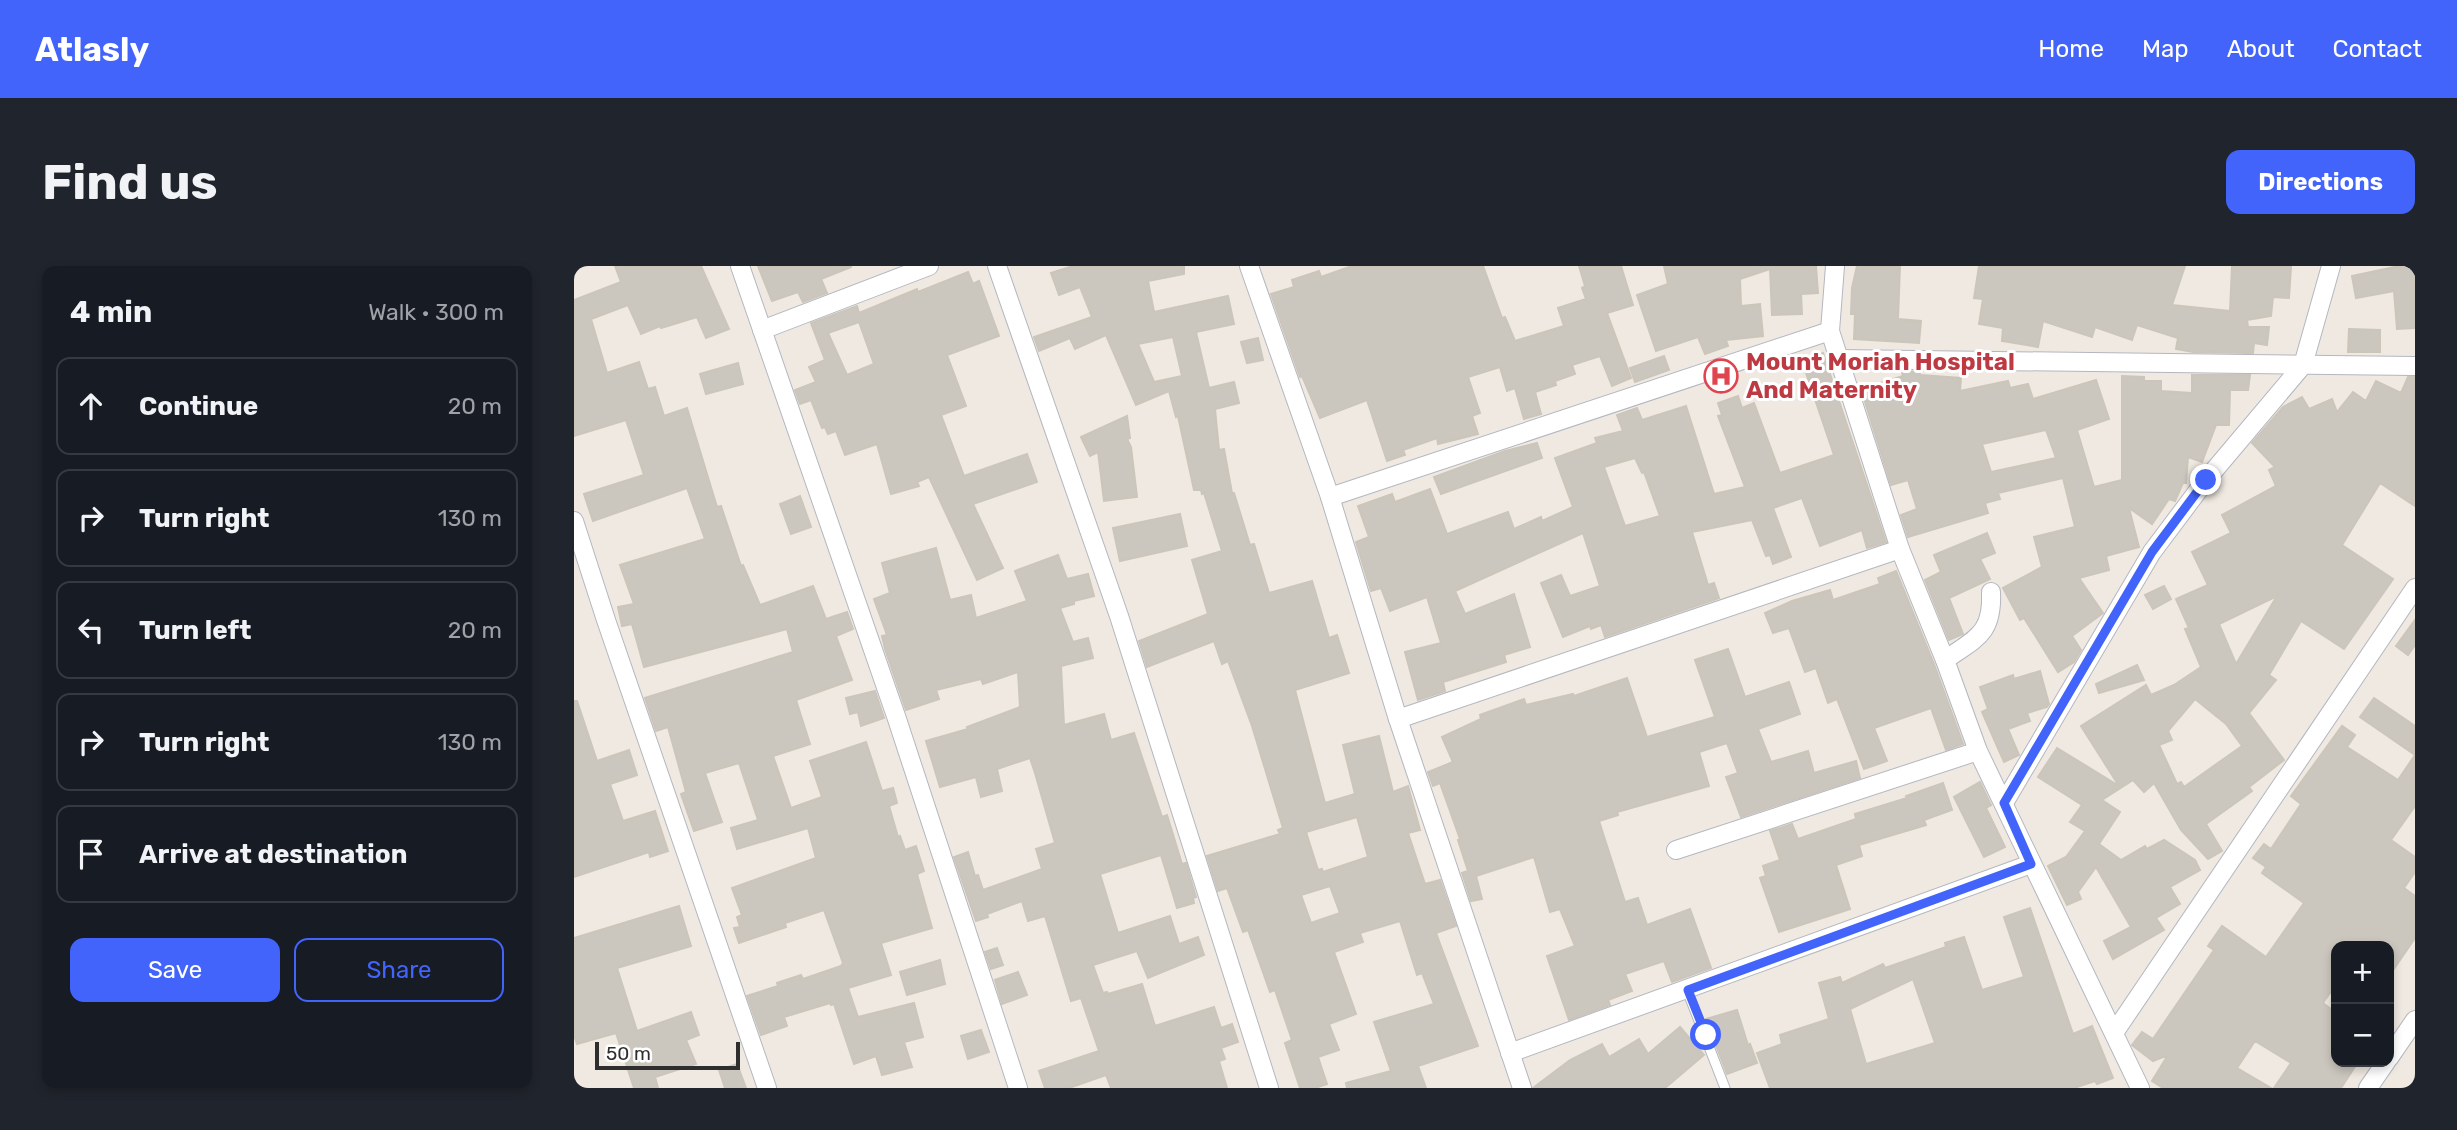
<!DOCTYPE html>
<meta charset="utf-8">
<style>
body{margin:0;font-family:Rubik,sans-serif;background:#20242c;color:#f1f3f6}
.controls{position:absolute;right:21px;bottom:21px;display:grid;overflow:hidden;border-radius:14px;box-shadow:0 4px 10px #0003}
.controls button{width:63px;height:63px;display:grid;place-items:center;padding:0;border:0;border-bottom:2px solid #363941;background:#171b24;color:#f1f3f6;font:35px sans-serif}
.scale{position:absolute;left:21px;bottom:18px;width:145px;box-sizing:border-box;padding-left:7px;border:4px solid #2e2e2e;border-top:0;font-size:19px;line-height:24px;white-space:nowrap;color:#2e2e2e;-webkit-text-stroke:5px #fff;paint-order:stroke}
.stop{position:absolute;width:21px;height:21px;margin:-16px;border:5px solid #4264fb;border-radius:50%;background:#fff}
.stop.end{background:#4264fb;border-color:#fff;box-shadow:0 2px 7px #0008}
.list{margin:0;padding:0;list-style:none}
h2{display:flex;justify-content:space-between;align-items:center;height:91px;margin:0;padding:0 28px;font-size:30px}
h2 small{font-size:23px;font-weight:400;color:#9ea1a6}
.list li{display:grid;grid-template-columns:46px 1fr auto;gap:21px;align-items:center;box-sizing:border-box;height:98px;margin:0 14px 14px;padding:0 14px;border:2px solid #363941;border-radius:14px}
.list b{display:block;font-size:26px;white-space:nowrap}
.list em{font-size:23px;font-style:normal;color:#9ea1a6}
.actions{display:flex;gap:14px;padding:21px 28px}
.actions a{flex:1;padding:16px 0;border:2px solid #4264fb;border-radius:14px;text-align:center;font-size:24px;color:#4264fb}
.actions .main{background:#4264fb;color:#fff}
.icon{flex:none;width:38px;height:38px;fill:none;stroke:currentColor;stroke-width:2;stroke-linecap:round;stroke-linejoin:round}
.map{position:relative;flex:none;width:1841px;height:822px;overflow:hidden;border-radius:14px}
header{display:flex;align-items:center;gap:42px;box-sizing:border-box;height:98px;padding:0 35px;background:#4264fb;color:#fff}
header strong{font-size:33px}
nav{display:flex;gap:38px;margin-inline-start:auto;font-size:24px}
.intro{display:flex;align-items:center;justify-content:space-between;box-sizing:border-box;height:168px;padding:0 42px}
h1{margin:0;font-size:49px}
.button{padding:18px 32px;border-radius:14px;background:#4264fb;color:#fff;font-size:24px;font-weight:700}
main{display:flex;gap:42px;padding:0 42px}
aside{flex:1;background:#171b24;border-radius:14px;box-shadow:0 4px 10px #0003}
.map>svg:first-child{display:block}
</style>
<header>
<strong>Atlasly</strong>
<nav><a>Home</a><a>Map</a><a>About</a><a>Contact</a></nav>
</header>
<div class="intro"><h1>Find us</h1><a class="button">Directions</a></div>
<main>
<aside>
<h2>4 min<small>Walk · 300 m</small></h2>
<ul class="list">
<li><svg class="icon" aria-label="ahead" viewBox="0 0 24 24"><path d="M12 20V5M6 11l6-6 6 6"/></svg><div><b>Continue</b></div><em>20 m</em></li>
<li><svg class="icon" aria-label="right" viewBox="0 0 24 24"><path d="M7 20v-9h11M14 6l5 5-5 5"/></svg><div><b>Turn right</b></div><em>130 m</em></li>
<li><svg class="icon" aria-label="left" viewBox="0 0 24 24"><path d="M17 20v-9H6M10 6l-5 5 5 5"/></svg><div><b>Turn left</b></div><em>20 m</em></li>
<li><svg class="icon" aria-label="right" viewBox="0 0 24 24"><path d="M7 20v-9h11M14 6l5 5-5 5"/></svg><div><b>Turn right</b></div><em>130 m</em></li>
<li><svg class="icon" aria-label="arrive" viewBox="0 0 24 24"><path d="M6 21V4h12l-3 4 3 4H6"/></svg><div><b>Arrive at destination</b></div></li>
</ul>
<div class="actions"><a class="main">Save</a><a>Share</a></div>
</aside>
<div class="map">
<svg width="1841" height="822" viewBox="0 0 1841 822">
<rect width="100%" height="100%" fill="#efe9e1"/>
<g fill="#cbc7bf" stroke="#cbc5ba" stroke-width="2" fill-rule="evenodd">
<polygon points="41,0 127,0 155,63 132,72 123,51 87,62 86,60 67,68 54,39 17,53 33,107 65,96 74,123 81,121 90,150 113,142 143,241 147,240 167,300 169,299 186,339 239,320 252,353 273,346 279,363 262,370 278,414 222,434 236,478 199,490 217,542 248,531 236,495 292,476 308,525 319,522 323,537 315,540 324,571 326,570 331,584 342,580 350,605 343,608 358,662 307,677 317,709 274,722 284,751 340,737 349,771 330,776 338,801 308,809 302,790 280,798 260,738 257,739 256,737 210,751 213,760 187,769 173,730 204,720 203,717 227,709 229,713 267,700 269,697 250,644 211,657 212,661 165,677 160,662 166,661 163,651 168,649 158,622 242,592 234,562 163,583 157,562 184,554 165,497 131,507 148,556 120,565 107,528 112,526 94,461 82,465 71,432 219,386 213,363 70,401 58,358 48,360 44,341 60,338 46,299 131,273 113,222 19,255 10,228 70,209 52,154 0,170 0,34 47,16"/>
<polygon points="184,0 277,0 277,1 247,13 253,27 229,36 224,26 198,35"/>
<path d="M499 0H610V8L574 15 580 46 654 30 660 58 622 66 635 122 660 116 665 137 641 143 645 184 650 183 658 227H660L676 279 680 278 695 327 738 315 755 372 763 369 775 407 721 424 751 537 781 528 769 479 805 470 819 526 834 520 846 564 834 567 851 618 866 614 882 660 862 667 904 780 844 800 852 822H773L772 817 817 805 800 756 860 738 848 707 843 709 826 655 786 667 789 676 760 686 782 748 755 758 765 784 744 791 753 818 741 822H726L711 777 718 774 701 724 696 726 674 664 669 666 653 622 644 625 633 590 706 568 704 564 709 562 678 460 654 395 648 398 640 375 573 401 565 375 634 348 618 294 648 285 630 227 628 228 627 224H620L604 150 602 151 595 125 562 139 532 69 501 83 496 72 465 85 460 71 518 51 506 21 485 29 477 7ZM599 71 608 110 580 116 564 78ZM783 551 794 591 749 606 748 603 744 604 732 566ZM756 620 766 647 737 657 727 629Z"/>
<polygon points="778,0 909,0 928,52 931,51 941,75 990,60 984,42 1012,33 1008,22 1011,20 1005,0 1047,0 1059,39 1033,47 1057,112 1038,120 1026,90 998,99 1001,108 981,115 982,119 961,126 967,148 950,153 941,122 933,125 926,101 894,111 906,147 898,150 904,168 864,178 863,172 829,184 831,189 813,195 793,134 746,152 728,110 726,111 697,28 720,21 718,14 745,5 747,11"/>
<polygon points="1090,0 1242,0 1244,27 1227,28 1228,48 1198,49 1196,3 1166,13 1167,40 1186,38 1189,70 1152,74 1154,80 1131,88 1124,71 1082,85 1063,29 1094,18"/>
<polygon points="1283,0 1326,0 1324,53 1347,55 1345,77 1280,73 1281,48 1277,48 1278,22"/>
<polygon points="1405,0 1611,0 1598,39 1656,45 1658,0 1717,1 1715,32 1699,31 1697,50 1673,54 1674,61 1695,61 1693,79 1680,77 1679,87 1619,86 1602,83 1604,72 1563,59 1558,74 1521,61 1518,71 1469,55 1464,81 1428,75 1429,62 1405,58 1409,33 1400,32"/>
<polygon points="1825,0 1841,0 1841,62 1823,63 1820,25 1782,32 1778,10"/>
<path d="M394 6 399 18 405 15 425 70 373 89 392 140 367 149 390 210 453 188 463 216 399 238 429 302 403 314 355 211 343 216 345 220 317 228 303 178 271 189 262 165 254 168 251 161 248 162 237 134 226 138 221 124 242 116 235 101 251 94 237 57 283 40 285 47 343 23 344 26ZM285 56 300 98 273 109 254 67Z"/>
<polygon points="1775,63 1806,64 1806,86 1774,86"/>
<polygon points="684,72 689,94 673,97 667,76"/>
<path d="M1249 87 1312 276 1293 282 1288 264 1246 280 1228 232 1199 242 1217 291 1199 298 1196 289 1192 290 1178 254 1118 266 1134 319 1140 317 1145 332 1031 371 1027 359 1017 363 1016 360 989 371 967 317 987 309 996 330 1026 320 1009 267 881 325 891 348 940 328 956 381 930 389 932 396 869 416 871 425 844 434 831 386 867 377 853 331 816 345 807 322 797 325 782 276 795 271 784 240 818 228 821 236 856 223 873 268 934 246 940 263 967 251 968 255 999 241 981 192 1023 177 1021 172 1049 165 1043 149 1063 142 1068 154 1112 140 1140 228 1171 221 1144 150 1148 149 1144 137 1164 130 1168 142 1180 137 1206 207 1260 189 1228 95ZM1061 192 1068 207 1070 206 1086 250 1051 260 1030 201Z"/>
<polygon points="1090,90 1095,104 1061,116 1056,102"/>
<polygon points="164,97 169,118 132,128 126,108"/>
<path d="M1346 105V109L1387 112 1386 125 1434 115 1436 122 1454 118 1459 133 1522 114 1535 153 1503 164 1520 221 1548 214V110L1570 111V115H1587V125L1618 127V109H1676L1674 124H1656L1655 159H1642L1628 196 1614 191 1612 217H1609L1601 235 1595 233 1578 258 1555 242 1565 281 1532 290 1535 304 1505 312 1529 347 1498 370 1507 384 1500 396 1484 406 1450 352 1446 354 1429 322 1468 301 1460 271 1501 261 1489 212 1424 227 1426 233 1411 237 1414 247 1334 271 1327 249 1343 243 1334 214 1317 219 1287 123 1329 110 1328 106ZM1472 164 1482 192 1417 206 1408 178Z"/>
<path d="M1834 111H1841V240L1806 217 1768 279 1819 313 1770 383 1727 355 1695 409 1702 414 1675 447 1710 494 1675 521 1678 525 1632 558 1648 585 1634 593 1607 564 1580 517 1570 526 1559 514 1528 534 1546 546 1525 578 1547 594 1571 580 1573 583 1590 574 1621 594 1626 604 1596 621 1606 638 1582 652 1590 664 1539 693 1530 675 1557 661 1522 601 1504 626 1507 633 1493 639 1474 600 1492 591 1511 565 1496 556 1508 539 1464 511 1483 482 1545 520 1507 460 1572 419 1577 429 1600 419 1627 401 1611 363 1615 362 1602 333 1634 319 1618 286 1657 267 1648 249 1702 220 1695 204 1701 201 1678 177 1709 141 1728 131 1735 143 1758 133 1763 146 1779 126 1792 135 1802 115 1827 127ZM1703 330 1662 398 1645 358ZM1621 433 1652 458 1668 480 1610 521 1607 516 1603 518 1585 479 1598 474 1594 465Z"/>
<polygon points="553,150 556,172 553,173 557,181 563,231 530,235 524,186 516,190 507,171"/>
<polygon points="963,177 968,192 867,228 860,211 931,185"/>
<polygon points="226,230 237,261 217,268 206,238"/>
<polygon points="606,248 613,280 546,295 539,262"/>
<polygon points="1413,267 1421,287 1406,293 1416,313 1375,332 1389,368 1375,374 1351,314 1367,306 1360,289"/>
<polygon points="362,282 376,334 397,329 402,352 453,335 441,305 484,289 493,313 514,308 520,330 500,335 500,338 486,342 499,376 514,372 519,392 487,400 490,459 530,448 537,474 560,467 588,551 593,549 608,598 612,597 622,631 619,632 620,637 603,642 587,589 526,608 544,667 596,650 605,678 624,671 630,689 574,712 563,685 519,699 529,727 533,726 534,728 568,718 581,760 640,741 647,762 658,758 664,776 647,782 651,793 645,795 653,822 537,822 532,809 495,822 471,822 465,805 525,785 507,732 497,735 471,650 454,655 448,635 413,648 414,651 402,655 380,591 394,586 401,610 404,609 409,624 468,603 462,583 481,577 461,507 456,492 423,503 428,525 407,531 402,511 366,521 352,475 394,463 393,461 446,441 444,406 409,418 407,413 362,424 365,433 332,444 311,383 308,370 313,369 300,333 316,327 308,297"/>
<polygon points="1322,305 1360,398 1389,478 1372,484 1357,442 1300,462 1313,495 1290,503 1263,433 1254,437 1242,402 1231,406 1215,362 1199,367 1191,347 1218,335 1256,324 1259,334 1306,318 1304,312"/>
<polygon points="1590,320 1597,333 1579,343 1571,329"/>
<polygon points="1841,354 1841,379 1834,389 1822,380"/>
<polygon points="1154,383 1171,431 1215,416 1226,448 1184,463 1197,496 1234,485 1240,507 1282,495 1286,512 1167,551 1152,511 1164,507 1153,477 1125,486 1135,520 1043,546 1044,549 1025,555 1051,636 1064,632 1073,659 1116,643 1137,702 1098,716 1090,695 1051,708 1058,725 1034,734 1036,739 995,754 973,690 1001,680 986,643 976,646 960,591 902,610 908,633 897,635 888,607 894,605 884,574 886,573 866,517 859,520 854,506 879,496 868,471 907,453 906,449 950,433 952,439 999,428 1000,430 1053,412 1073,471 1141,451 1121,394"/>
<polygon points="1563,399 1570,414 1525,427 1522,418"/>
<polygon points="1466,405 1475,438 1473,441 1453,447 1456,455 1434,463 1445,489 1430,496 1408,446 1414,443 1406,421 1439,409 1440,413"/>
<polygon points="301,425 310,452 287,460 284,446 276,448 272,432"/>
<polygon points="1800,432 1841,460 1841,540 1817,574 1841,591 1841,606 1830,622 1841,630 1841,672 1815,710 1815,680 1762,680 1762,718 1749,737 1762,747 1762,796 1784,796 1767,822 1700,822 1717,797 1681,775 1663,802 1697,822 1589,822 1578,815 1594,789 1579,795 1558,779 1568,766 1579,773 1640,684 1634,680 1648,660 1692,691 1730,637 1688,607 1692,601 1679,592 1690,578 1697,583 1727,538 1717,530 1768,460 1781,469 1773,481 1824,514 1841,489 1786,451"/>
<polygon points="0,435 3,435 23,495 55,484 63,509 36,518 49,555 81,545 94,585 76,591 75,586 0,611"/>
<polygon points="1406,516 1417,539 1412,542 1431,581 1410,591 1380,531"/>
<polygon points="1369,517 1378,544 1350,554 1352,559 1285,579 1288,590 1262,599 1276,643 1205,666 1186,612 1192,610 1189,600 1206,594 1196,565 1218,558 1224,573 1282,553 1281,548 1333,532 1332,530"/>
<polygon points="105,640 117,680 43,702 63,765 117,746 125,769 112,774 122,798 81,811 84,822 60,822 42,767 3,778 0,769 0,672"/>
<path d="M1456 642 1499 768 1518 760 1539 812 1523 818 1521 815 1500 822H1196L1183 787 1208 778 1206 769 1255 753 1245 717 1266 711 1268 717 1309 698 1311 702 1372 681 1371 677 1390 671 1408 724 1450 711 1430 651ZM1339 713 1361 777 1292 798 1276 743Z"/>
<polygon points="423,682 429,699 417,703 411,686"/>
<polygon points="366,694 371,718 333,729 326,706"/>
<polygon points="444,706 453,729 428,738 421,714"/>
<polygon points="1163,744 1174,779 1176,778 1183,797 1153,808 1132,753"/>
<polygon points="1106,761 1130,789 1091,822 959,822 996,794 1028,778 1035,791 1065,773 1074,788"/>
<polygon points="407,764 415,786 394,793 387,770"/>
<polygon points="163,798 172,822 151,822 145,804"/>
</g>
<g fill="none" stroke-linecap="round" stroke-linejoin="round">
<defs>
<polyline id="lane" points="1113,724 1151,822"/>
<g id="street">
<polyline points="166,0 323,453 444,822"/>
<polyline points="423,0 545,350 695,822"/>
<polyline points="675,0 756,231 824,453 948,822"/>
<polyline points="1261,0 1256,65 1326,283 1371,394 1404,485 1566,822"/>
<polyline points="188,64 355,0"/>
<polyline points="1264,93 1841,100"/>
<polyline points="756,231 1256,65"/>
<polyline points="0,255 32,354 193,822"/>
<path d="M1371 394C1402 372 1419 368 1417 326"/>
<polyline points="824,453 1326,283"/>
<polyline points="1430,537 1578,286 1632,214 1729,99 1757,0"/>
<polyline points="1102,584 1404,485"/>
<polyline points="1540,767 1841,322"/>
<polyline points="936,787 1457,598"/>
<polyline points="1815,792 1841,754"/>
<polyline points="1794,822 1812,796"/>
</g>
</defs>
<use href="#lane" stroke="#b4b7c1" stroke-width="11"/>
<use href="#street" stroke="#b4b7c1" stroke-width="20"/>
<use href="#lane" stroke="#fff" stroke-width="9"/>
<use href="#street" stroke="#fff" stroke-width="18"/>
</g>
<g fill="none" stroke-linecap="round" stroke-linejoin="round">
<polyline stroke="#4264fb" stroke-width="9" points="1132,769 1114,724 1457,598 1430,537 1578,286 1632,214"/>
</g>
<defs>
<symbol id="hospital-ring" viewBox="-11 -11 22 22"><circle r="9.5" fill="#fff" stroke="#e0444e" stroke-width="1.5"/><path d="M-5-5h3v3.5h4V-5h3V5h-3V1.5h-4V5h-3Z" fill="#e0444e"/></symbol>
</defs>
<g fill-rule="evenodd">
<use href="#hospital-ring" x="1128" y="91" width="38" height="38"/>
</g>
<g text-anchor="middle" dominant-baseline="central" stroke-width="6" stroke-linejoin="round" paint-order="stroke">
<g font-size="24" font-weight="bold" fill="#be3a42" stroke="#fff" text-anchor="start">
<text x="1172" y="96">Mount Moriah Hospital<tspan x="1172" dy="28">And Maternity</tspan></text>
</g>
</g>
</svg>
<div class="controls">
<button>+</button>
<button>−</button>
</div>
<div class="scale">50 m</div>
<div class="stop" style="left:1132px;top:769px"></div>
<div class="stop end" style="left:1632px;top:214px"></div>
</div>
</main>
